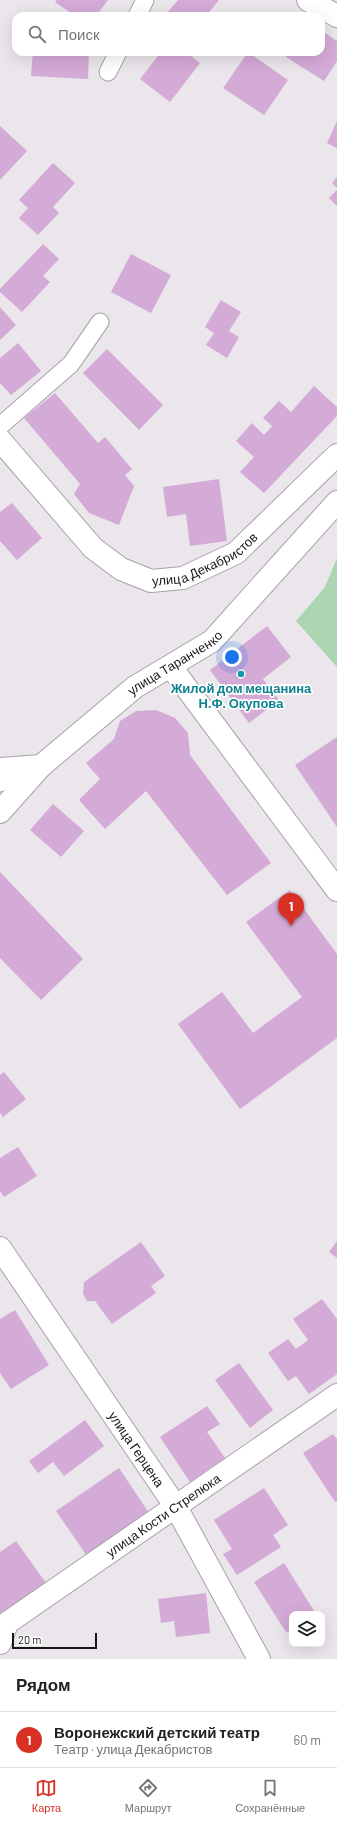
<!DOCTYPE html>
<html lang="ru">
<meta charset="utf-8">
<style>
body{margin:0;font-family:Barlow,sans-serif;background:#f6f6f6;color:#202124}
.controls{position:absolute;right:12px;bottom:12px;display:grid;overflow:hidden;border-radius:8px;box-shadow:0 4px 16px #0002}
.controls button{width:36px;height:36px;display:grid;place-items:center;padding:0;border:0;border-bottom:1px solid #e0e0e0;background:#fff;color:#202124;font:20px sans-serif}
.scale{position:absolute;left:12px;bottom:10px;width:85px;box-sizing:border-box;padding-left:4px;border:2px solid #181518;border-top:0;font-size:11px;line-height:14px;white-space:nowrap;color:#181518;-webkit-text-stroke:3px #fff;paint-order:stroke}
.you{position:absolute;left:232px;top:657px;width:14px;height:14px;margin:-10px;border:3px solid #fff;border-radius:50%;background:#1a73e8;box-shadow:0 0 0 6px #1a73e833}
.badge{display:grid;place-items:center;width:26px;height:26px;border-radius:50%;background:#d93025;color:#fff;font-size:13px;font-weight:700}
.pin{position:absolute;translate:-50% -33px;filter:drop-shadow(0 1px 2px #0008)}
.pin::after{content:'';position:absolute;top:21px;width:14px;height:12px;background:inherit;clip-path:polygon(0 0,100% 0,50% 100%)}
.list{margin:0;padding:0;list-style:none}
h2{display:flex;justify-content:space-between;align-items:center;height:52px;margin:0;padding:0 16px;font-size:17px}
h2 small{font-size:13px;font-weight:400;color:#757577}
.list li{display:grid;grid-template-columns:26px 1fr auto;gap:12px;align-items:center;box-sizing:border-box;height:56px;padding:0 16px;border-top:1px solid #e0e0e0}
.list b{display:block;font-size:15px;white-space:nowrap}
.list p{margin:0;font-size:13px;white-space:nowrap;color:#757577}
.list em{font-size:13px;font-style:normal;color:#757577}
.icon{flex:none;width:22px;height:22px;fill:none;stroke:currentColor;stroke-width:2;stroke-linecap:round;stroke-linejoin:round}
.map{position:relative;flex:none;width:337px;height:1659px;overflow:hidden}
.search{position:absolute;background:#fff;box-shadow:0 4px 16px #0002;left:12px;right:12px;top:12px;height:44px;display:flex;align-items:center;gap:10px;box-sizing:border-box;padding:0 14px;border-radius:12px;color:#757577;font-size:15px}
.sheet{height:108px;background:#fff}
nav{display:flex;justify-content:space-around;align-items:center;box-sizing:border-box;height:56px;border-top:1px solid #e0e0e0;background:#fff;font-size:11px;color:#757577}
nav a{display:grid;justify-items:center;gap:2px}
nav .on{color:#d93025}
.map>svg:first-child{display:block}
</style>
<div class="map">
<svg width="337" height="1659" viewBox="0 0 337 1659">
<rect width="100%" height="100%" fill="#ebe5ec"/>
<polygon fill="#acd5b2" points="337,558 337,667 296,621 325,587"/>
<g fill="#d4aad6">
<polygon points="57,0 108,0 96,16 75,16 55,2"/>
<polygon points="178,0 219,0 206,16 170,16 167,13"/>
<polygon points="321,30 337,41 337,61 324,81 286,57 289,52 321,52"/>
<polygon points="33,52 89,52 88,79 31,76"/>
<polygon points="161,52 186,52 200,63 170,102 140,79"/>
<polygon points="248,52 288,80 264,115 223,88"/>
<polygon points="337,121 337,148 327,143"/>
<polygon points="0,126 27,151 0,180"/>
<polygon points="53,163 75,183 53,207 59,213 38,235 19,218 28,208 19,200"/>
<polygon points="337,177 337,188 332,183"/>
<polygon points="337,190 337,206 329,198"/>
<polygon points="43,244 59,259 43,276 50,282 22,312 0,292 0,289"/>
<polygon points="131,254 171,275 151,313 111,292"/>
<polygon points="221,300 241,312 229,331 239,337 227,358 206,345 214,333 205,327"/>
<polygon points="0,307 16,325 0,340"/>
<polygon points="18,343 41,371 11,395 0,383 0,358"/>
<polygon points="107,349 163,405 139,430 83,373"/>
<polygon points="314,386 337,407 337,416 264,493 240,472 254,457 236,441 252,423 264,435 272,426 263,418 279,401 291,412"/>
<polygon points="55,393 98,443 105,437 132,469 125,475 134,486 119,525 89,513 74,494 80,484 24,418"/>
<polygon points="219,479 227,541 190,546 186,514 167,517 163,487"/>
<polygon points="12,503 42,538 17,560 0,541 0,512"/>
<polygon points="267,626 291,657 263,679 279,700 249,723 210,670"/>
<polygon points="156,710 175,718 188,733 190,755 271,863 227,895 146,791 105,829 79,800 100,779 86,763 114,739 120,721 136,711"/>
<polygon points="337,737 337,827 295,765"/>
<polygon points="53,804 84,831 61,857 30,830"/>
<polygon points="0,872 83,959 41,1000 0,958"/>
<polygon points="290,890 337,954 337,1038 240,1109 178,1024 222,992 253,1033 302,997 246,922"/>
<polygon points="4,1072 26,1099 3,1117 0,1113 0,1075"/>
<polygon points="18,1147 37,1176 4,1197 0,1191 0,1158"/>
<polygon points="337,1241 337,1258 329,1252"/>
<polygon points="141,1242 165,1276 151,1286 156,1293 112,1324 95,1301 87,1301 83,1294 84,1282"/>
<polygon points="322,1299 337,1319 337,1374 309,1394 296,1376 288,1381 268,1353 288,1339 296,1349 308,1340 293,1319"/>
<polygon points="15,1310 49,1365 11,1389 0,1373 0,1319"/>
<polygon points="239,1363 273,1410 250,1428 215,1380"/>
<polygon points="207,1406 220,1424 207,1432 225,1458 190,1482 160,1437"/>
<polygon points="85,1420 104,1446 64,1476 53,1462 38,1473 29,1461"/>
<polygon points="333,1434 337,1439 337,1501 335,1502 303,1453"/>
<polygon points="119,1468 149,1513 87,1556 56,1511"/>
<polygon points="264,1488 288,1525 273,1535 281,1547 237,1575 223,1554 232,1549 214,1520"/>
<polygon points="16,1541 46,1583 0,1616 0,1552"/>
<polygon points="284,1563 316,1614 292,1614 292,1631 286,1632 254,1582"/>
<polygon points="206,1593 210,1633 176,1637 174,1621 161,1623 158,1599"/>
</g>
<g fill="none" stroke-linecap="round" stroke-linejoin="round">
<defs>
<g id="service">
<polyline points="137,16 145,0"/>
<polyline points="108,72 118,52"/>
<polyline points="0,426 71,364 100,322"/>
<polyline points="0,783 20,768"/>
</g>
<g id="minor">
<polyline points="308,0 337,16"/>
<path id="s1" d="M0 440 93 548 121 569 151 581 183 578 236 553 337 455"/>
<polyline points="171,667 337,890"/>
<polyline points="0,769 41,766"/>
<path id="s2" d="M0 812 41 766 135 687 212 641 337 502"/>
<path id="s3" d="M0 1248 176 1507 259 1659"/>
<path id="s4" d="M0 1643 7 1623 337 1395"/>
</g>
</defs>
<use href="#service" stroke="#a7a2a8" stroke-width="19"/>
<use href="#minor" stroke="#a7a2a8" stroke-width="24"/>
<use href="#service" stroke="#fff" stroke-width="17"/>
<use href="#minor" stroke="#fff" stroke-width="22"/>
</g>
<circle fill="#0f9aa8" stroke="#fff" stroke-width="1.5" cx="241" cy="674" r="4"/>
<g text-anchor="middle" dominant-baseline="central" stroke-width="3.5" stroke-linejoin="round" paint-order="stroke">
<g font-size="13" fill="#181518" stroke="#fff">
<text stroke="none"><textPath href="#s1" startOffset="269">улица Декабристов</textPath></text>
<text stroke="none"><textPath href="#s2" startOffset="231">улица Таранченко</textPath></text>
<text stroke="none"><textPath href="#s3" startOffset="243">улица Герцена</textPath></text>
<text stroke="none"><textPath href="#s4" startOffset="211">улица Кости Стрелюка</textPath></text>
</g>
<g font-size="13" font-weight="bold" fill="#0d838f" stroke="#fff">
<text x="241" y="688">Жилой дом мещанина<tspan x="241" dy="15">Н.Ф. Окупова</tspan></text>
</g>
</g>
</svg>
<div class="controls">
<button><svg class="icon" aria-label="layers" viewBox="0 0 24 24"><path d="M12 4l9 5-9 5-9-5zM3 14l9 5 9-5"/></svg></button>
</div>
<div class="scale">20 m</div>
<div class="you"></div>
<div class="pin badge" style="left:291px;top:926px">1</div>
<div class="search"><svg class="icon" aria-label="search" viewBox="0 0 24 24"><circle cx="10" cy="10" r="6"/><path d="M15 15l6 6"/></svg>Поиск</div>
</div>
<section class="sheet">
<h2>Рядом<small></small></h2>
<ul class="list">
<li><span class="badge">1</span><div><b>Воронежский детский театр</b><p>Театр · улица Декабристов</p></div><em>60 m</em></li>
</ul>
</section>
<nav>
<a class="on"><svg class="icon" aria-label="map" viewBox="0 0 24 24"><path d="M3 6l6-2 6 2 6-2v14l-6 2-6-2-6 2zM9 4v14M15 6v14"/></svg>Карта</a>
<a><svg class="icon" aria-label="directions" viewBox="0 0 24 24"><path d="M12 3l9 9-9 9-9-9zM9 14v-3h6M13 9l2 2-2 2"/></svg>Маршрут</a>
<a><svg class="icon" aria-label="saved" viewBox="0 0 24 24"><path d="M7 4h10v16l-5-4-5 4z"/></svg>Сохранённые</a>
</nav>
